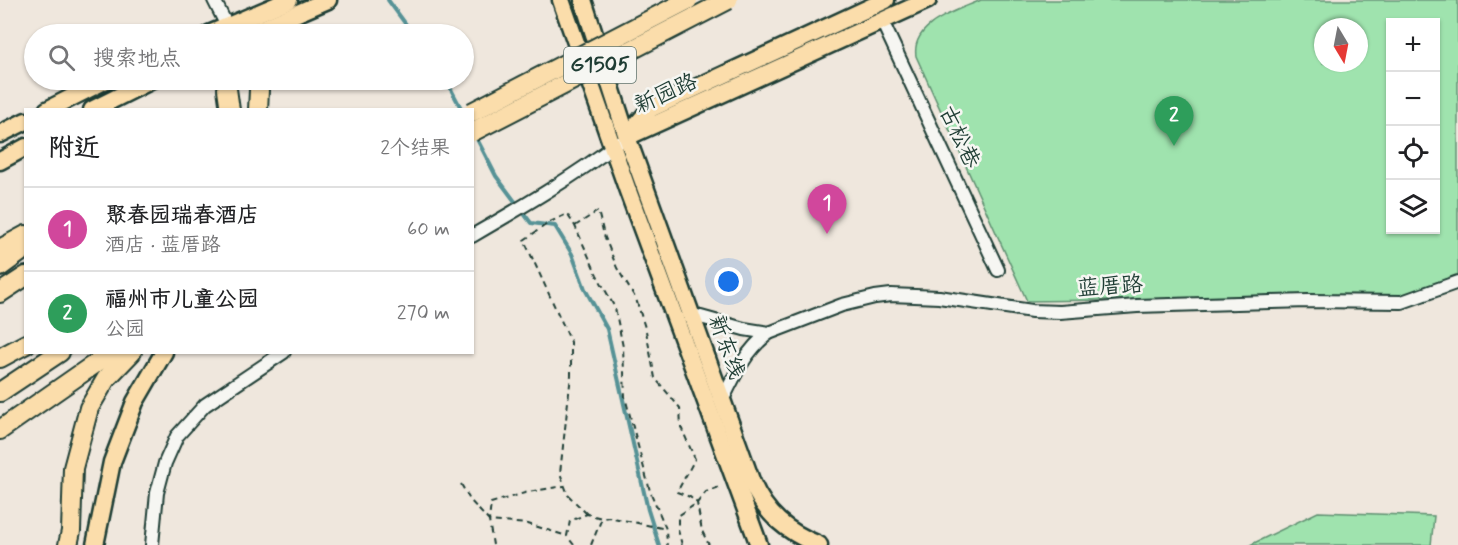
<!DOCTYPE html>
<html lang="zh">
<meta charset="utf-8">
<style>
body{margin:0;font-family:Mynerve,"LXGW WenKai TC",sans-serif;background:#f6f6f6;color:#202124}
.controls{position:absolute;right:18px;top:18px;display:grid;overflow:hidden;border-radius:0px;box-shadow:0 2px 4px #0004}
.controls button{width:54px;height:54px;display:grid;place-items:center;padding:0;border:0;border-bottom:2px solid #e0e0e0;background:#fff;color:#202124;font:30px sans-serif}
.compass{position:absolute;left:1314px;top:18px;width:54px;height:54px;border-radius:50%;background:#fff;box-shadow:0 2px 4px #0004;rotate:170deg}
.you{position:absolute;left:729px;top:282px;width:21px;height:21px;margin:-15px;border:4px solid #fff;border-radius:50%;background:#1a73e8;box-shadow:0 0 0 9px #1a73e833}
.badge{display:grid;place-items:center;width:39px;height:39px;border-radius:50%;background:#1f3d34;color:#fff;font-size:20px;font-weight:700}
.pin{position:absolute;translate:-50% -50px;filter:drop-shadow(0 2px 3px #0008)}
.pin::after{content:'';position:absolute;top:32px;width:21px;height:18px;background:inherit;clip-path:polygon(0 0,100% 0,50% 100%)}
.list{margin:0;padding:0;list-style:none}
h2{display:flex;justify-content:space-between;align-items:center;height:78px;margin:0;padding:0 24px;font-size:26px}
h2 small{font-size:20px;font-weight:400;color:#757577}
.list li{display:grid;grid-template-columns:39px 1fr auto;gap:18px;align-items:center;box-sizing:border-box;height:84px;padding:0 24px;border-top:2px solid #e0e0e0}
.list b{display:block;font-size:22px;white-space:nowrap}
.list p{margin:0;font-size:20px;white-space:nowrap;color:#757577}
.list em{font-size:20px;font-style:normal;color:#757577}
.icon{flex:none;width:33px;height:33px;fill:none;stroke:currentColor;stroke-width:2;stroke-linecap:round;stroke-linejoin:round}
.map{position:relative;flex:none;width:1458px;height:545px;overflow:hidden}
.search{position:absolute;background:#fff;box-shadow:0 2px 4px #0004;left:24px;top:24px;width:450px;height:66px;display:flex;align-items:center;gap:15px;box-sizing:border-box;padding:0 21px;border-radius:33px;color:#757577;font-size:22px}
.panel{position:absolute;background:#fff;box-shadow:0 2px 4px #0004;left:24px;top:108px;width:450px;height:246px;border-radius:0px}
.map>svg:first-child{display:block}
</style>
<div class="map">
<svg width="1458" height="545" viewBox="0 0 1458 545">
<rect width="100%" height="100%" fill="#efe7dd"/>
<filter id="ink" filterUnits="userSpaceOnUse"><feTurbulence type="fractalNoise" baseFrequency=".0167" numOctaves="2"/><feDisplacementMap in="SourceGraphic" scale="12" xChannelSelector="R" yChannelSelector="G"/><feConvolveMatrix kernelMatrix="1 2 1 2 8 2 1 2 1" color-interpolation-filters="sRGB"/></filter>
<g filter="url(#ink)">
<g fill="#9fe3ae" stroke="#5f9071" stroke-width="1.5" fill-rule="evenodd">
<path d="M981 0H1458V277L1401 296 1027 301 916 56C911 23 957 11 981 0ZM1390 22H1436V230H1390ZM1323 27H1359V63H1323Z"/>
<polygon points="1318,512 1434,516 1431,545 1250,545"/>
</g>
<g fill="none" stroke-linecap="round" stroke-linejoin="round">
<g stroke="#569296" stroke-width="4">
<polyline points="388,0 413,34"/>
<polyline points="446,80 462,110"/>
<polyline points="476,137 496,176 531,223 555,226 572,254 585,289 607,329 648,510 659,545"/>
</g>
<defs>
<g id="minor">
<polyline points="214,0 231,34"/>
<polyline points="882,21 998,270"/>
<path d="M472 236C522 207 572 178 618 143"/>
<polyline points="690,314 744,329 769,333"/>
<path d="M722 401C734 376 746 350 769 333L842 305 875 297 891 295 939 297 1032 311 1060 312 1137 306 1308 301 1402 302 1458 282"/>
<polyline points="152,545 157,493 165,463 177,436 205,405 284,352"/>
</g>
<g id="major">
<polyline points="561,0 628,191 759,545"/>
<path d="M583 0 627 137 752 483C766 515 787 532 819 545"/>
<polyline points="209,34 289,0"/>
<polyline points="249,34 328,0"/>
<polyline points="47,110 106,80"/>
<polyline points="92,110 152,80"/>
<polyline points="0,134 26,121"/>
<polyline points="629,134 650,109 886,0"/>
<polyline points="627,137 928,0"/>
<polyline points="0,161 26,147"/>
<polyline points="95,545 112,462 135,402 164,352"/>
</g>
<g id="highway">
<polyline points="227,89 230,110"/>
<polyline points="258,110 259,90"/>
<polyline points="0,249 26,235"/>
<polyline points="0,267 26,248"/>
<polyline points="0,293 26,276"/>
<polyline points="0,358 26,344"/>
<polyline points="0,392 60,352"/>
<polyline points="0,430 112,352"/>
<polyline points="68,545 71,531 73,468 89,408 106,379 132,352"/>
</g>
</defs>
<use href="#minor" stroke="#1f3d34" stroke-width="16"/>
<use href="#major" stroke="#1f3d34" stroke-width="21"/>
<use href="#highway" stroke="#1f3d34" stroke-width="22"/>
<g stroke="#1f3d34" stroke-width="2" stroke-dasharray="6 4.5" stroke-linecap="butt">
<polyline points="575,226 598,211 604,235 617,268 636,299 646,331 655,378 680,408 681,427 695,459 677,492 690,497 697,503 702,531 709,545"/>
<polyline points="461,484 470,500 489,521 528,524 567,536"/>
<polyline points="587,514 568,495 560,473 571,375 571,342 524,240 550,222 567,214 575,226 597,275 615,308 623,347 625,397 650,491 666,529 667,545"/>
<polyline points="493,545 489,521 491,503 528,492 564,486"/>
<polyline points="574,545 567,536 570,521 587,514 602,518 609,517 666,529"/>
<polyline points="591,545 602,518"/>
<polyline points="682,545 678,530 678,516 697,503 706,492 722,486"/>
</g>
<use href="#minor" stroke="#f6f6f2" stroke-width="12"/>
<use href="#major" stroke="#fbddab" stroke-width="16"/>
<use href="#highway" stroke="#fbddab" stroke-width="18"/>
<defs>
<g id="highway-bridge">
<polyline points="472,112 688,0"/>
<polyline points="472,132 728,0"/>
</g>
</defs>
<use href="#highway-bridge" stroke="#1f3d34" stroke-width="22" stroke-linecap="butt"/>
<use href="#highway-bridge" stroke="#fbddab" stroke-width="18"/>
</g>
</g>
<g text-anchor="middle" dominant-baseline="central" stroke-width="5" stroke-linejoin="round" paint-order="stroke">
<rect fill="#f6f6f2" stroke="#60746d" stroke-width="1.5" x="564" y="47" width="72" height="36" rx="4.5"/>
<g font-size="21" font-weight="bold" fill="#1f3d34">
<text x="600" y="65">G1505</text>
</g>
<g font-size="22" fill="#1f3d34" stroke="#f6f6f2">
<text transform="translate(666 94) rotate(-24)">新园路</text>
<text transform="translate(959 137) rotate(65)">古松巷</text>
<text transform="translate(1110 287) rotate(-4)">蓝厝路</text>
<text transform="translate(726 347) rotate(70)">新东线</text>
</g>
</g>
</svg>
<div class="controls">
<button>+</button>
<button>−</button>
<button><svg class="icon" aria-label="locate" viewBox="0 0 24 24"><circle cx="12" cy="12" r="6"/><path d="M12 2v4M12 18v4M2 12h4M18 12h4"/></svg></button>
<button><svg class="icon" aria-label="layers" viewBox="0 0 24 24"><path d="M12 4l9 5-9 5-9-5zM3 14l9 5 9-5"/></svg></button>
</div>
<svg class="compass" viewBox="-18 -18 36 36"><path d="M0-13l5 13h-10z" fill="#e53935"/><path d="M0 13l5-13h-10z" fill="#757577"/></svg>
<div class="you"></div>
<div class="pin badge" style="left:827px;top:234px;background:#d1479c">1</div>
<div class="pin badge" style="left:1174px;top:146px;background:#2e9e5b">2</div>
<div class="search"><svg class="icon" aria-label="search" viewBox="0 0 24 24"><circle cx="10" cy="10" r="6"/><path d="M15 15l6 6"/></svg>搜索地点</div>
<section class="panel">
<h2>附近<small>2个结果</small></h2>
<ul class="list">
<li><span class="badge" style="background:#d1479c">1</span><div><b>聚春园瑞春酒店</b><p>酒店 · 蓝厝路</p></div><em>60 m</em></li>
<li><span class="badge" style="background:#2e9e5b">2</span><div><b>福州市儿童公园</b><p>公园</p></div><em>270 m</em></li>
</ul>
</section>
</div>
